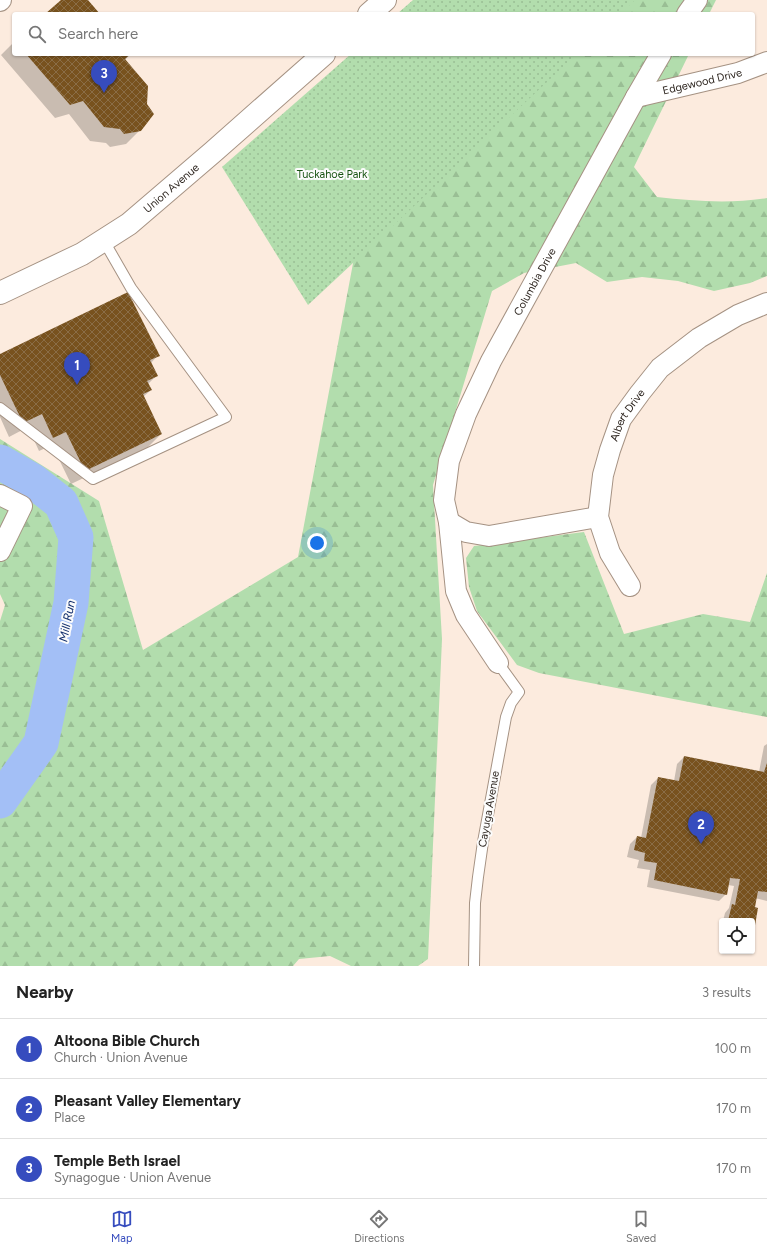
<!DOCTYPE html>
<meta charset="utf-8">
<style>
body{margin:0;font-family:Figtree,sans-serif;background:#f2f2f2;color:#222}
.controls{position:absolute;right:12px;bottom:12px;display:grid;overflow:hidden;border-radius:4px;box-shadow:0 1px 3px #0004}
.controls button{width:36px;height:36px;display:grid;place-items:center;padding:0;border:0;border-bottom:1px solid #e0e0e0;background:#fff;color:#222;font:20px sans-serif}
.you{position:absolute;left:317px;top:543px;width:14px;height:14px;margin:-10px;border:3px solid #fff;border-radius:50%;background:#1a73e8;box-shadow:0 0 0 6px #1a73e833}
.badge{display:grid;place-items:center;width:26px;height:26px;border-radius:50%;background:#364cbe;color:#fff;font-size:13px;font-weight:700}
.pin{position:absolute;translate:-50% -33px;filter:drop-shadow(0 1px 2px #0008)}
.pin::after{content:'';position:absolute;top:21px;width:14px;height:12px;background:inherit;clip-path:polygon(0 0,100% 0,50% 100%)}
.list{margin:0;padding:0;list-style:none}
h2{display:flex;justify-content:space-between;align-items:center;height:52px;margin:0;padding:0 16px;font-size:17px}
h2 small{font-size:13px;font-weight:400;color:#767676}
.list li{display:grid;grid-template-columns:26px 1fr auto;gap:12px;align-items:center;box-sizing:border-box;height:60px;padding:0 16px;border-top:1px solid #e0e0e0}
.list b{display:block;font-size:15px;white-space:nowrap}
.list p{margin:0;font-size:13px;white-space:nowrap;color:#767676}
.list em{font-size:13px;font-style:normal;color:#767676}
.icon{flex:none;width:22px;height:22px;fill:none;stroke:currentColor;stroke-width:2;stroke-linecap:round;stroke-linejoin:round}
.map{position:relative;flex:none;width:767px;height:966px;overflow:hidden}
.search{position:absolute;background:#fff;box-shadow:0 1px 3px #0004;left:12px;right:12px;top:12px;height:44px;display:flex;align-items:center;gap:10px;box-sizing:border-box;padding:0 14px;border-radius:4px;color:#767676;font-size:15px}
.sheet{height:232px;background:#fff}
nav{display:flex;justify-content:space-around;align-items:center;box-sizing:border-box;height:56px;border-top:1px solid #e0e0e0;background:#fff;font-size:11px;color:#767676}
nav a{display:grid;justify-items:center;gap:2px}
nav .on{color:#364cbe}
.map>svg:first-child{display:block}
</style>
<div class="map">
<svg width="767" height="966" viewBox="0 0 767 966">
<defs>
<pattern id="forest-firs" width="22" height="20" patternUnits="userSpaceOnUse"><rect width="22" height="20" fill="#b2ddad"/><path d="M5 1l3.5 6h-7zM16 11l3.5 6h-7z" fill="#99be94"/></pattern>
<pattern id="park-dots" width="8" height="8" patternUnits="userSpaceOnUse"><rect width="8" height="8" fill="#b2ddad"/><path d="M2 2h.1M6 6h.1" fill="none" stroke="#99be94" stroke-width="1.8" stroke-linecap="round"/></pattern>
<pattern id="building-cross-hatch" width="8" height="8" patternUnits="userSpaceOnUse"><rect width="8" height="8" fill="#78521e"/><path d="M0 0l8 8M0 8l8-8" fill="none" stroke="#8a6d46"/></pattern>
</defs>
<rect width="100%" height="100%" fill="#fcebde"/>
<g fill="url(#forest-firs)">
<polygon points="465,0 716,0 709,14 449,14"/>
<path d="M438 54H689L634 167 657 197C693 201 730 204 767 198V276L750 283 714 291 678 281 642 277 607 282 576 263 524 273 492 291 433 485 442 639 428 959 418 966H351L330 956 299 959 293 966H0V621L5 605 0 594V439L99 501 143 650 298 557 354 258Z"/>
<polygon points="584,532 624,634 703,614 750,622 767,573 767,717 539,673 517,665 477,611 469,587 466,558 474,546"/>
</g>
<g fill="url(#park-dots)">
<polygon points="413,0 635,0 620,14 397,14"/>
<polygon points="351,54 577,54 308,305 222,167"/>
</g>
<g fill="#0003">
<polygon points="14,42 14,54 130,54 125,60 140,130 126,144 110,147 106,143 90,141 69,114 55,118 1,55"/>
<polygon points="0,355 158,355 151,363 157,375 148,384 151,390 143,397 161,434 147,448 71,484 52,445 39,451 28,427 9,437 0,417"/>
<polygon points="767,744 767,901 755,898 753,908 757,909 752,935 752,921 723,921 725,913 729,908 734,886 728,885 726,894 719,901 647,887 650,870 637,868 639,860 627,857 630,844 637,837 641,838 651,785 658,778 674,781 677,764 684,757 759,772 764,746"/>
<polygon points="722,928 722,937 720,937"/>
</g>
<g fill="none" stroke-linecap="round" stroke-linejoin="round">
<polyline stroke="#a3bff6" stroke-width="35" points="0,462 33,481 61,503 76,537 71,603 41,743 0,801"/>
</g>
<g fill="url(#building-cross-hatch)">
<polygon points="61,0 88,0 100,14 45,14"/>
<polygon points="26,54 131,54 125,59 148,86 147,104 154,114 141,131 124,134 120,129 104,127 83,101 70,105"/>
<polygon points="128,292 160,356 150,360 158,376 147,381 152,390 143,394 162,434 85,471 66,432 53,438 42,414 23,423 0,375 0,354"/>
<polygon points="684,756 764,772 767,763 767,892 758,891 755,907 758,908 753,937 752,921 728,921 732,904 735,905 740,879 730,878 727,895 654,880 657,863 644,861 645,853 634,850 637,836 646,838 658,777 679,781"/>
</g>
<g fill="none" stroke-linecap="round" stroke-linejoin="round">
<defs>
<g id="service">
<polyline points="0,408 93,479 226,417 131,288 104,241"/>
<polyline points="474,966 475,903 478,877 483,842 506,717 511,703 519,692 498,663"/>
</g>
<g id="minor">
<polyline points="0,1 1,0"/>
<polyline points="687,14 697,0"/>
<path id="s1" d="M636 97 738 73 767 62"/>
<polyline points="0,495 22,506 0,551"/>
<polyline points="449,522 466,532 489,536 598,517"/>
<path id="s2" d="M630 586 610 553 598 517 603 475 610 450 621 419 640 393 660 368 699 338 738 315 767 303"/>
<path id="s3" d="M498 663 466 615 456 591 449 522 444 500 449 461 466 414 491 361 636 97 661 54"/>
</g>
<g id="secondary">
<polyline points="369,14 385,0"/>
<path id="s4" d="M0 293 82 254 129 224 213 152 324 54"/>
</g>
</defs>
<use href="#service" stroke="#a59283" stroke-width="12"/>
<use href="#minor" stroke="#a59283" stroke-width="22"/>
<use href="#secondary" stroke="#a59283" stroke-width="24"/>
<use href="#service" stroke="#fff" stroke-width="10"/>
<use href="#minor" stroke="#fff" stroke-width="20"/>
<use href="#secondary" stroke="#fff" stroke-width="22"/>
</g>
<g text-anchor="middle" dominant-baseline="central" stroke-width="4" stroke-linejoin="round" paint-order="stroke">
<g font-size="11" fill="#2d251f" stroke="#fcfcfc">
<text stroke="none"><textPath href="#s1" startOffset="68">Edgewood Drive</textPath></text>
<text stroke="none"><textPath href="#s4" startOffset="202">Union Avenue</textPath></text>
<text stroke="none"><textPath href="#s3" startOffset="414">Columbia Drive</textPath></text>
<text stroke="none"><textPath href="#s2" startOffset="184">Albert Drive</textPath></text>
<text transform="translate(489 809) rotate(-80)">Cayuga Avenue</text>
</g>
<g font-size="11" fill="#195413" stroke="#fcfcfc">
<text x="332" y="174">Tuckahoe Park</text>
</g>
<g font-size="12" font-style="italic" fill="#132f6d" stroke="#fcfcfc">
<text transform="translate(67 621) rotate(-79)">Mill Run</text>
</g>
</g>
</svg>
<div class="controls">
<button><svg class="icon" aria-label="locate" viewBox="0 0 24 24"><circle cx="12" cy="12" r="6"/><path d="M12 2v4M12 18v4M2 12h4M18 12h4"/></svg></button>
</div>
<div class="you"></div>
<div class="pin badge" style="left:77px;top:385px">1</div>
<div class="pin badge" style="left:701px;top:844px">2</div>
<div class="pin badge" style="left:104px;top:93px">3</div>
<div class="search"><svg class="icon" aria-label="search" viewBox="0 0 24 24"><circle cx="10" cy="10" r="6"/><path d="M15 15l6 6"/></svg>Search here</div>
</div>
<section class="sheet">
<h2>Nearby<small>3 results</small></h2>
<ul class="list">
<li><span class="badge">1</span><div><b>Altoona Bible Church</b><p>Church · Union Avenue</p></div><em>100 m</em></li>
<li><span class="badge">2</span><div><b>Pleasant Valley Elementary</b><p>Place</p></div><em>170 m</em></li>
<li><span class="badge">3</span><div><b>Temple Beth Israel</b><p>Synagogue · Union Avenue</p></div><em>170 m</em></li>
</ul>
</section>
<nav>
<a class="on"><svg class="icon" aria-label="map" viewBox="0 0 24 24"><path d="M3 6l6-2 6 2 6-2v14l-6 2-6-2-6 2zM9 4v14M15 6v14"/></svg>Map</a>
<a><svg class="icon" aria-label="directions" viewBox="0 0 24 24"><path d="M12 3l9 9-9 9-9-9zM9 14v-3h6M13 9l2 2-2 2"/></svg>Directions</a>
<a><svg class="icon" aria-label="saved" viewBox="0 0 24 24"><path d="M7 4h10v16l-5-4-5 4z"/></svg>Saved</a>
</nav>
